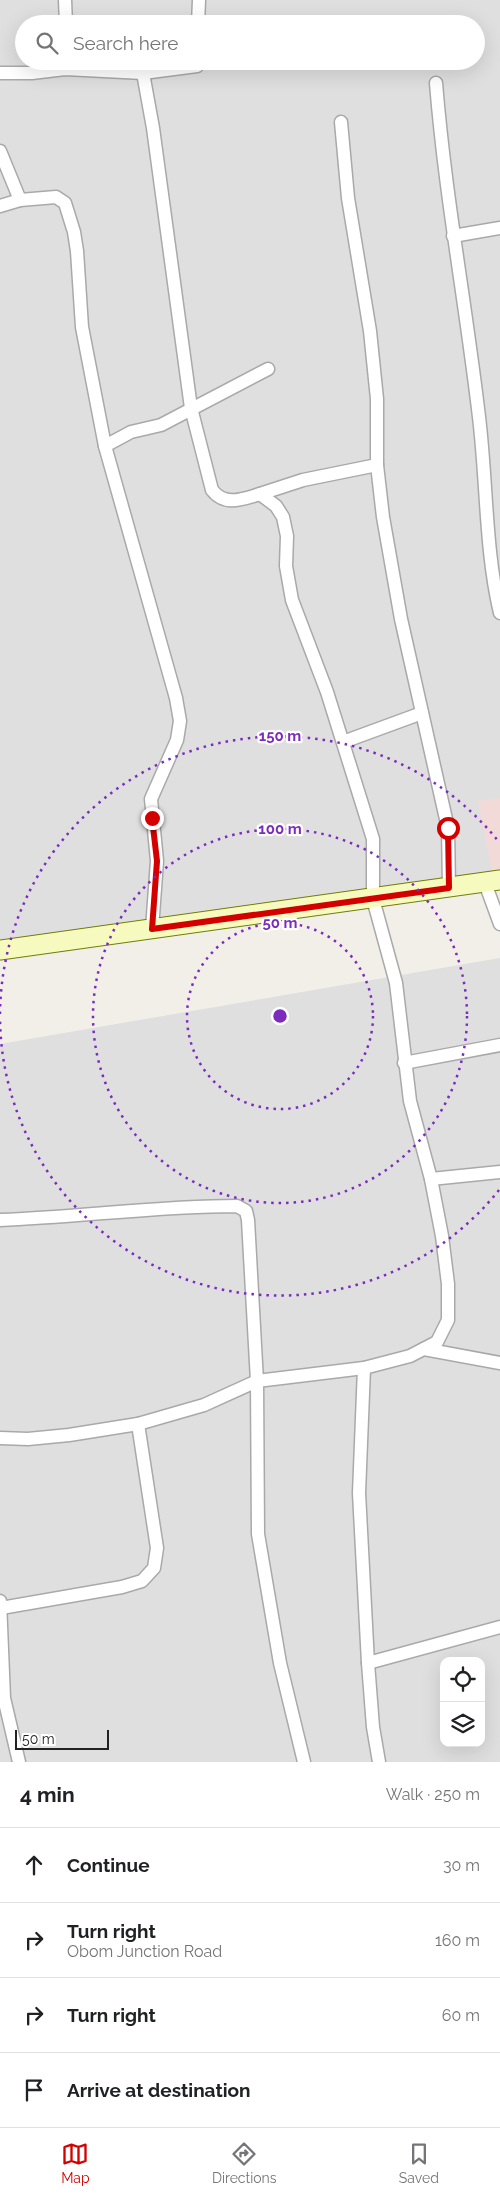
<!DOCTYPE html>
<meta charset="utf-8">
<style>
body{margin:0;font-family:Raleway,sans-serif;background:#f6f6f6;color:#202124}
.controls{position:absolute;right:15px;bottom:15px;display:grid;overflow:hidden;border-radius:10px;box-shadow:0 5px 20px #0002}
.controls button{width:45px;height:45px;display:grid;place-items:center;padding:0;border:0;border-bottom:1px solid #e0e0e0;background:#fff;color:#202124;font:25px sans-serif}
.scale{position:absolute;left:15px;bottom:12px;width:94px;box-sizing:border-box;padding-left:5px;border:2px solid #222;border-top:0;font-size:14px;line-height:18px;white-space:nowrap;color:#222;-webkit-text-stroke:4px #fff;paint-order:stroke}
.stop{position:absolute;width:15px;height:15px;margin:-11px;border:4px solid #d40000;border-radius:50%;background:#fff}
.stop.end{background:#d40000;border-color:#fff;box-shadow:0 1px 5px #0008}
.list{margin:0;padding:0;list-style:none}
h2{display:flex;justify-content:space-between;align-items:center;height:65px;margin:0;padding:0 20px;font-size:21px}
h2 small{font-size:16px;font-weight:400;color:#757577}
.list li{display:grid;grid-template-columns:32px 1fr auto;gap:15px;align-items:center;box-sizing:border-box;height:75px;padding:0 20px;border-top:1px solid #e0e0e0}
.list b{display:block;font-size:19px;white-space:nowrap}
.list p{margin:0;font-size:16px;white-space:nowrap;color:#757577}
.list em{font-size:16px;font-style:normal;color:#757577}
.icon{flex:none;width:28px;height:28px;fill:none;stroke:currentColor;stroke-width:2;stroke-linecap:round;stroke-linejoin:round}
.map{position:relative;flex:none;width:500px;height:1762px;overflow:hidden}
.search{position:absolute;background:#fff;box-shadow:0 5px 20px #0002;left:15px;right:15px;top:15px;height:55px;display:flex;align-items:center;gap:12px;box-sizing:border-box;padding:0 18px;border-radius:28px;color:#757577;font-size:19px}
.sheet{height:365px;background:#fff}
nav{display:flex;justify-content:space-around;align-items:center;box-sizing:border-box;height:70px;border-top:1px solid #e0e0e0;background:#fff;font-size:14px;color:#757577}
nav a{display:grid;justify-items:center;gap:2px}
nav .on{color:#d40000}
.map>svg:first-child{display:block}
</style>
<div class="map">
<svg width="500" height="1762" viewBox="0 0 500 1762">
<rect width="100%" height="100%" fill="#f2efe9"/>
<g fill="#e0dfdf" fill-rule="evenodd">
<path d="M0 0H500V872L0 942ZM24 24H476V61H24Z"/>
<path d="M500 958V1762H0V1044ZM444 1661H481V1743H444Z"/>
</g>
<polygon fill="#f2dad9" points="500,798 500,877 493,878 478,801"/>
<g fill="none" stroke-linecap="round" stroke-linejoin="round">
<defs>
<g id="street">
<polyline points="65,0 66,24"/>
<polyline points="198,24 199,0"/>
<polyline points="0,73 32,73 65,69 143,73 197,66 197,61"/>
<path d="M436 83C445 195 466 305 479 417 487 483 485 549 500 613"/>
<polyline points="341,122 348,198 370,331 377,399 377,465 383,517 401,619 448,828 449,888"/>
<polyline points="0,151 20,200 56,197 65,203 74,232 77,251 82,327 105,446 176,698 180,721 177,740 151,799 157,861 152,929"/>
<polyline points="0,206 20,200"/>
<polyline points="453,236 500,228"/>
<polyline points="105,446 131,432 161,425 268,369"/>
<polyline points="260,494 303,480 377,465"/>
<polyline points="343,742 422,713"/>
<polyline points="485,883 500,924"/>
<polyline points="404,1063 500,1045"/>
<polyline points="431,1179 500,1172"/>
<path d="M0 1220C79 1217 158 1206 237 1206L246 1211 248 1220 257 1381 258 1534 280 1663 304 1762"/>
<polyline points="424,1349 500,1363"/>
<polyline points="364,1368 359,1493 368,1663 373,1727 379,1762"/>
<path d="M0 1438 28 1439 69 1435 138 1424 204 1405 257 1381 364 1368 410 1356 437 1342 448 1320V1284L442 1236 431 1179 410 1101 396 983 373 899V839L327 692 292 600 286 566 287 536 283 517 276 506 260 494C243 499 225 507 212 490L191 408 153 128 143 73"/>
<polyline points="0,1601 4,1698 19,1762"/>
<polyline points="1,1608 122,1587 142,1581 154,1568 157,1548 138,1424"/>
<polyline points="368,1663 500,1627"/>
</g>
<polyline id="secondary" points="0,950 500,880"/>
</defs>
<use href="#street" stroke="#a9a9a9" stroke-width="15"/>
<use href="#secondary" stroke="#707d05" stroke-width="21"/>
<use href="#street" stroke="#fff" stroke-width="12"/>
<use href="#secondary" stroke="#f7fabf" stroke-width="19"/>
</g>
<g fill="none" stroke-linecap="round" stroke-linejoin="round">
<polyline stroke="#d40000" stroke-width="6" points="152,818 157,861 152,929 449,888 448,828"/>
</g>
<g fill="none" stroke="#7b2cbf" stroke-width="2.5" stroke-dasharray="2.5 5">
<circle cx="280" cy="1016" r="93"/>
<circle cx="280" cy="1016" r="187"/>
<path d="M499 1190A280 280 0 0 1 0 1018M0 1014A280 280 0 0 1 499 842"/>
</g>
<circle cx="280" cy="1016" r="8" fill="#7b2cbf" stroke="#fff" stroke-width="2.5"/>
<g font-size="15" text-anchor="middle" font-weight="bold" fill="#7b2cbf" stroke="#fff" stroke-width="4.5" stroke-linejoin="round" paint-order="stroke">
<text x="280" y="741">150 m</text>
<text x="280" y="834">100 m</text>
<text x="280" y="928">50 m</text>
</g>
</svg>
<div class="controls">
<button><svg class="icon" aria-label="locate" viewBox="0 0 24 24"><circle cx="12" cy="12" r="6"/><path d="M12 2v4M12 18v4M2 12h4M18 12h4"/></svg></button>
<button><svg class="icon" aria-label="layers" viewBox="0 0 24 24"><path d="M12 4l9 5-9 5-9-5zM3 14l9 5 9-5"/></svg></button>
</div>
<div class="scale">50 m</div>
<div class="stop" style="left:448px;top:828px"></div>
<div class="stop end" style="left:152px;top:818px"></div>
<div class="search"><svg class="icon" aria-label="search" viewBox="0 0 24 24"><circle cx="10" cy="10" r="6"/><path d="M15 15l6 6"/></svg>Search here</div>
</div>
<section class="sheet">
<h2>4 min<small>Walk · 250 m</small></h2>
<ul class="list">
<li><svg class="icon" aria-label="ahead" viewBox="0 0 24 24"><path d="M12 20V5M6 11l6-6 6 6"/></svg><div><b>Continue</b></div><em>30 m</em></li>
<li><svg class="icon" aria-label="right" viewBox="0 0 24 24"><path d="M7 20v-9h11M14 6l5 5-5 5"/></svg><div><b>Turn right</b><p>Obom Junction Road</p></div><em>160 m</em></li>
<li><svg class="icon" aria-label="right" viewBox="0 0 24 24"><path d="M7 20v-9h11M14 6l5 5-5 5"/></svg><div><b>Turn right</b></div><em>60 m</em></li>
<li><svg class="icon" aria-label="arrive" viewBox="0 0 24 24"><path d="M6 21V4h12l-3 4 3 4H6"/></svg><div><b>Arrive at destination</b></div></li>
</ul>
</section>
<nav>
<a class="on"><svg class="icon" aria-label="map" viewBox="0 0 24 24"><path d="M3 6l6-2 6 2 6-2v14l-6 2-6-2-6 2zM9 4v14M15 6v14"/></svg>Map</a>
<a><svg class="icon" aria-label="directions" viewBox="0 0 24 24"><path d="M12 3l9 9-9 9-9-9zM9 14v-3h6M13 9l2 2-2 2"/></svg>Directions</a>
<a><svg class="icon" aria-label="saved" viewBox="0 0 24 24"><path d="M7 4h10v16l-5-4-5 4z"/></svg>Saved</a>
</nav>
